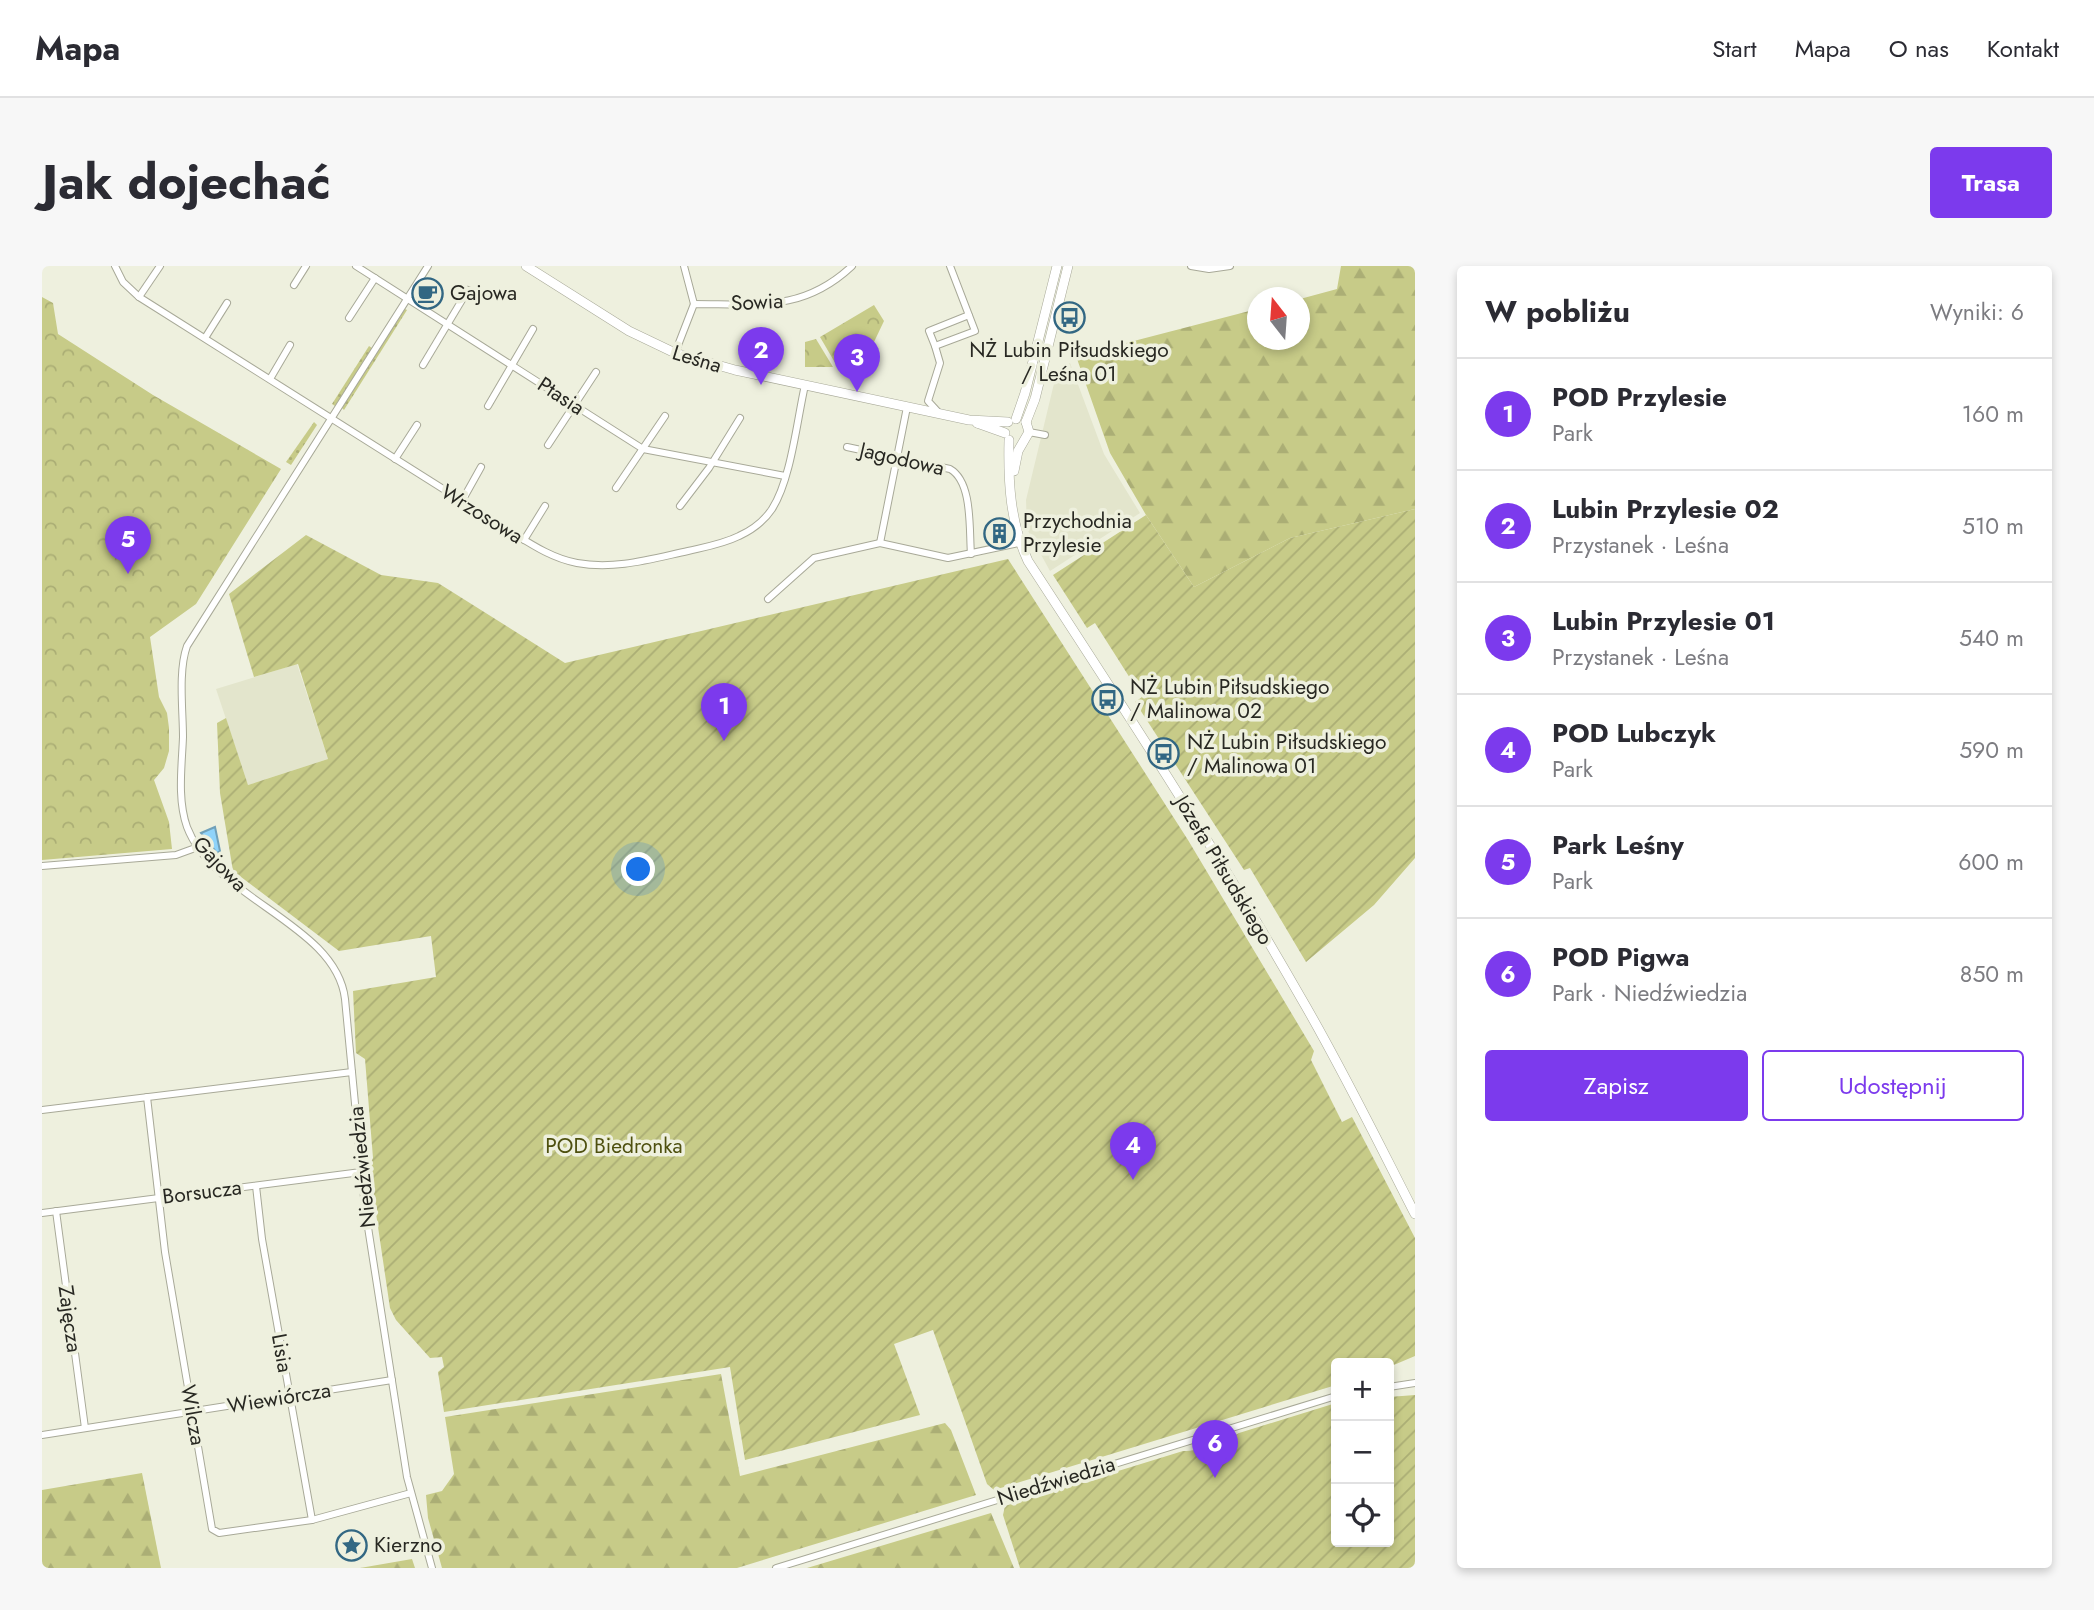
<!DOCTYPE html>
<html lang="pl">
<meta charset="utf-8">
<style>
body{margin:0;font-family:Jost,sans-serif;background:#f7f7f7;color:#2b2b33}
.controls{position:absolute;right:21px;bottom:21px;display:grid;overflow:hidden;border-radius:7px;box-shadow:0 4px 10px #0003}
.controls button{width:63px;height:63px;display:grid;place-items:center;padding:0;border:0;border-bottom:2px solid #e1e1e2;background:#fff;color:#2b2b33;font:35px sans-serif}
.compass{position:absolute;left:1205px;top:21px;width:63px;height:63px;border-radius:50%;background:#fff;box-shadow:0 4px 10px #0003;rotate:343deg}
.you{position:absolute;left:597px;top:604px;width:24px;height:24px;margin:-18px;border:5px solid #fff;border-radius:50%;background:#1a73e8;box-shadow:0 0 0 10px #1a73e833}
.badge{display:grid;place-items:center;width:46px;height:46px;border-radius:50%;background:#7c3aed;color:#fff;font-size:23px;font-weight:700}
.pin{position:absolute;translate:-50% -58px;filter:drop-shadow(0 2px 4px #0008)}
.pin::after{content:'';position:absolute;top:37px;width:24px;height:21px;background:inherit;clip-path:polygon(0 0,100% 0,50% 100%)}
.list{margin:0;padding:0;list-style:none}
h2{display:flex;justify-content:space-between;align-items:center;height:91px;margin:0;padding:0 28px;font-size:30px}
h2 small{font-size:23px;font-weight:400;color:#7c7c81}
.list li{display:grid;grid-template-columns:46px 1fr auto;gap:21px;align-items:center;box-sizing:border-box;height:112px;padding:0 28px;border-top:2px solid #e1e1e2}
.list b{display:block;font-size:26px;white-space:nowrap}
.list p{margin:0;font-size:23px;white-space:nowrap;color:#7c7c81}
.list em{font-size:23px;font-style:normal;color:#7c7c81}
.actions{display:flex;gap:14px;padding:21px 28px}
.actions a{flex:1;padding:16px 0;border:2px solid #7c3aed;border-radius:7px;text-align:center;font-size:24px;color:#7c3aed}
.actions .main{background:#7c3aed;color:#fff}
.icon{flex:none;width:38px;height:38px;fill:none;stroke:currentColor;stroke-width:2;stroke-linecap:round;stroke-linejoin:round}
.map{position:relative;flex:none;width:1373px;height:1302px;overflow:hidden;border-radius:7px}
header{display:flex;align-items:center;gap:42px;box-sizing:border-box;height:98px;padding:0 35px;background:#fff;border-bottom:2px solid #e1e1e2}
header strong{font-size:33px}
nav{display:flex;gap:38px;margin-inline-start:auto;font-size:24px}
.intro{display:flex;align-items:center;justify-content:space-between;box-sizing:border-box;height:168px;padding:0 42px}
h1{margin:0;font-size:49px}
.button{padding:18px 32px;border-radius:7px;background:#7c3aed;color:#fff;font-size:24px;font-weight:700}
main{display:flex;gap:42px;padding:0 42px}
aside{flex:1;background:#fff;border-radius:7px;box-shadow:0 4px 10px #0003}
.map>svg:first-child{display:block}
</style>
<header>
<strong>Mapa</strong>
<nav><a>Start</a><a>Mapa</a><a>O nas</a><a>Kontakt</a></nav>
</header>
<div class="intro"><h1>Jak dojechać</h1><a class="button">Trasa</a></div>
<main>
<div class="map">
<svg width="1373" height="1302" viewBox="0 0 1373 1302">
<defs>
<pattern id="grass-dots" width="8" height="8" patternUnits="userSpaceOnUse" patternTransform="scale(1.75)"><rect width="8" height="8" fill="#c7cb88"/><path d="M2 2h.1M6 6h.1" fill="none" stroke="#abae75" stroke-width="1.8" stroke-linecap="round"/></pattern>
<pattern id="forest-firs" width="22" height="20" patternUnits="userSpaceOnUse" patternTransform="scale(1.75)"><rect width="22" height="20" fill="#c7cb88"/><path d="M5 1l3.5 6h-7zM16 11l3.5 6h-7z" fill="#abae75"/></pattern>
<pattern id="park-crowns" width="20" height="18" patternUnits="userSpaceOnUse" patternTransform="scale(1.75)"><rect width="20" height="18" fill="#c7cb88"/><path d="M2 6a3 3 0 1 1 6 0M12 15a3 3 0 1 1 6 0" fill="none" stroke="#abae75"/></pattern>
<pattern id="garden-furrows" width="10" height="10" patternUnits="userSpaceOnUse" patternTransform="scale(1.75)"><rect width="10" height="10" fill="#c7cb88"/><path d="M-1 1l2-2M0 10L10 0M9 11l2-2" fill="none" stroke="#abae75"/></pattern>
</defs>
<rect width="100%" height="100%" fill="#eef0de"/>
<g fill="#e3e5cc">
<polygon points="1028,97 1062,188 1098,247 1008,305 985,263 984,234 1015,105"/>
<polygon points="255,398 286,493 206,519 174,423"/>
</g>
<g fill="url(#grass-dots)">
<polygon points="363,43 365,44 302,144 300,142"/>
<polygon points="327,80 330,82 293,140 290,138"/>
<polygon points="272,156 275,159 249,199 244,196"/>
</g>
<g fill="url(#forest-firs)">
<polygon points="1299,0 1373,0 1373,243 1248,272 1152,321 1104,249 1068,187 1034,90 1215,43 1216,74 1258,74 1258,33 1295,23"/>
<polygon points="679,1108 698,1210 903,1157 909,1164 934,1229 695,1302 400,1302 386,1252 384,1229 400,1225 412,1208 403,1151"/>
<polygon points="100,1207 119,1302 0,1302 0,1224"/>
<polygon points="949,1247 972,1302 765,1302"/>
<polygon points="370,1293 373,1302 318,1302"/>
</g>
<g fill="url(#park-crowns)">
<polygon points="0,31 11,37 16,68 111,129 239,203 154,338 108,371 117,431 125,447 127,462 127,485 122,502 112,514 127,556 130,583 0,594"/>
<polygon points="832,39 842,55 822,97 799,107 778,71"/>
<polygon points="774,73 791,101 763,101 763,76"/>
</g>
<g fill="url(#garden-furrows)">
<polygon points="1373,243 1373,592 1332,639 1264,696 1208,602 1202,604 1093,436 1100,431 1053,357 1045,362 1011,309 1104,249 1152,321 1248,272"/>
<polygon points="264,269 339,309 396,317 523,397 966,293 1146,574 1272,785 1269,794 1300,856 1310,851 1373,972 1373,1090 1347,1101 1347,1097 1294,1097 1294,1119 952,1224 945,1218 891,1064 852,1078 878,1149 703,1194 688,1101 402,1146 396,1106 402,1101 400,1091 388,1092 354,1054 348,1042 327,900 331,892 323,793 314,787 311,725 394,711 389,670 297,685 191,605 178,527 175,457 184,452 206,519 286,493 256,398 212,411 187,328"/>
<path d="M1373 1129V1302H978L961 1249 963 1240 1141 1185C1158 1185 1183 1177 1197 1167L1294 1137V1276H1347V1131Z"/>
</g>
<polygon fill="#8fd3fa" stroke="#70a0b9" stroke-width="2" points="173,561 178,585 175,587 159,567"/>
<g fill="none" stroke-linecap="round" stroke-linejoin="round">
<defs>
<g id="street">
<path d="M73 0 81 16 97 31 463 262C486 276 508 292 535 297 573 304 609 293 646 285 663 281 681 278 697 270 710 264 722 255 730 243 749 214 755 154 763 119"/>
<polyline points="314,0 601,183 743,210"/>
<path d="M386 0 145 380C136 405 141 444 141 471 140 499 135 533 145 561 172 633 294 658 303 733L323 942 365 1211 390 1302"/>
<polyline points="642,0 652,38"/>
<polyline points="908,0 933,65 893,80 887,65 927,49"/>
<polyline points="1149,0 1167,3 1188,0"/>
<polyline points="252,19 264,0"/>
<polyline points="97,31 118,0"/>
<polyline points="307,52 333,12"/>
<polyline points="163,72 185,37"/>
<polyline points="893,80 898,97 886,135 897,147"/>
<path d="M633 87 652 38C715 38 761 46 810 0"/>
<polyline points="381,99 426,24"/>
<polyline points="228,113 248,79"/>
<polyline points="446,140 491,63"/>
<polyline points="987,166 1003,169"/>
<polyline points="506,179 554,106"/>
<path d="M805 181 908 203C931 216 927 264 929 288"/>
<polyline points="353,193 375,159"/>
<polyline points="574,222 623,150"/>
<polyline points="420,235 439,201"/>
<polyline points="638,240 667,202 698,152"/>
<polyline points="482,274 503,240"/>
<polyline points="838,277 865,141"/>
<polyline points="726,333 772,292 838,277 906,292 977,277"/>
<polyline points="0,600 134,589 156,581"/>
<polyline points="105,831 123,986 170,1263 177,1267 270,1254 369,1227"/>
<polyline points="0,844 310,806"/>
<polyline points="214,920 220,973 270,1254"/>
<polyline points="14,945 43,1162"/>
<polyline points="0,947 319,906"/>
<polyline points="1347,1121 1373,1117"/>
<polyline points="0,1169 350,1114"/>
<polyline points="734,1302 1294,1130"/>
</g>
<g id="secondary">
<polyline points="484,0 587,65 633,87 693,104 927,154 966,156"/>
<polyline points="974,153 983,127 1015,0"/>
<polyline points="984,156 993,133 1026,0"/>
<polyline points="935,157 963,167"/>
<path d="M967 174C966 215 968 257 986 295 1080 439 1174 583 1259 732 1300 802 1336 876 1373 948"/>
<polyline points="972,205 976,185 987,166 984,156"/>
</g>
</defs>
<use href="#street" stroke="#a8a998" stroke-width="8"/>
<use href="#secondary" stroke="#a8a998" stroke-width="10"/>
<use href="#street" stroke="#fff" stroke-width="6"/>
<use href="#secondary" stroke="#fff" stroke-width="9"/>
</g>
<defs>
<symbol id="cafe-ring" viewBox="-11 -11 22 22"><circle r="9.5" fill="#eef0de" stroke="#326783" stroke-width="1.5"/><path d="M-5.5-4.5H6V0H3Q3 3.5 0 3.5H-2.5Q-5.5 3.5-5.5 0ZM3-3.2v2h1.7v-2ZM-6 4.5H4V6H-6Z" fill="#326783"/></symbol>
<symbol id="bus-ring" viewBox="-11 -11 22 22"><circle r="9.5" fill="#eef0de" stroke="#326783" stroke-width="1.5"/><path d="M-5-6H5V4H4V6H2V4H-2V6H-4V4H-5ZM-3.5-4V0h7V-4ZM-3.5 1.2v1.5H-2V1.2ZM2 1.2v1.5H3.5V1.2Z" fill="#326783"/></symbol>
<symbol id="building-ring" viewBox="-11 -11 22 22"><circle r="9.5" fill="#eef0de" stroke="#326783" stroke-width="1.5"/><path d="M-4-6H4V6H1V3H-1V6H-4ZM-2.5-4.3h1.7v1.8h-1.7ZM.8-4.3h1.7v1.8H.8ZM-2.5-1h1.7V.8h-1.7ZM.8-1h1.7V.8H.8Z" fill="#326783"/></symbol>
<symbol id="sight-ring" viewBox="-11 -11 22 22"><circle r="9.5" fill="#eef0de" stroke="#326783" stroke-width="1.5"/><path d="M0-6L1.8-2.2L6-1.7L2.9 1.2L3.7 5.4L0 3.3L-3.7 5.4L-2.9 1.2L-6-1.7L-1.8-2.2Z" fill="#326783"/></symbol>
</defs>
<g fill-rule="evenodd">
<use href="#cafe-ring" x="368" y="10" width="35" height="35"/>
<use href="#bus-ring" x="1010" y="34" width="35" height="35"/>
<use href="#building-ring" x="940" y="250" width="35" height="35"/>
<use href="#bus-ring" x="1048" y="416" width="35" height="35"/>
<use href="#bus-ring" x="1104" y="470" width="35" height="35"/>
<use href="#sight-ring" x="292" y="1262" width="35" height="35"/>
</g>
<g text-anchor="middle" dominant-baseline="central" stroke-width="7" stroke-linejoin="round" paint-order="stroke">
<g font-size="21" fill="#282822" stroke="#eef0de" text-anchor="start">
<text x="408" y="27">Gajowa</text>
<text x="1027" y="84" text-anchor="middle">NŻ Lubin Piłsudskiego<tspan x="1027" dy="24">/ Leśna 01</tspan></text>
<text x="981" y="255">Przychodnia<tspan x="981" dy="24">Przylesie</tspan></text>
<text x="1088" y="421">NŻ Lubin Piłsudskiego<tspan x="1088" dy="24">/ Malinowa 02</tspan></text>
<text x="1145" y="476">NŻ Lubin Piłsudskiego<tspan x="1145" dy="24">/ Malinowa 01</tspan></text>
<text x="332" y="1279">Kierzno</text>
</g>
<g font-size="21" fill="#282822" stroke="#eef0de">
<text transform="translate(715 36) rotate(-3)">Sowia</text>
<text transform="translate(655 93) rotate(17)">Leśna</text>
<text transform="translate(519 130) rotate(33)">Ptasia</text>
<text transform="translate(860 193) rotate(13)">Jagodowa</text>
<text transform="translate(440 248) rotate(32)">Wrzosowa</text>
<text transform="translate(178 598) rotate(46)">Gajowa</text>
<text transform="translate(1182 604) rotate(59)">Józefa Piłsudskiego</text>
<text transform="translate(320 901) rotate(-96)">Niedźwiedzia</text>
<text transform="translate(160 926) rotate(-7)">Borsucza</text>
<text transform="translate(28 1053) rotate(82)">Zajęcza</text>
<text transform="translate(240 1087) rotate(80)">Lisia</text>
<text transform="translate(237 1132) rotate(-9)">Wiewiórcza</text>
<text transform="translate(151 1149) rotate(80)">Wilcza</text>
<text transform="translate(1014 1215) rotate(-17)">Niedźwiedzia</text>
</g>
<g font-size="21" fill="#4e500f" stroke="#eef0de">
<text x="572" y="880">POD Biedronka</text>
</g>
</g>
</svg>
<div class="controls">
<button>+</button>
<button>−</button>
<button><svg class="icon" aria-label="locate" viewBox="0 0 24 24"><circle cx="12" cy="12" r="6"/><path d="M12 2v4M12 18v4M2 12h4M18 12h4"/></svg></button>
</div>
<svg class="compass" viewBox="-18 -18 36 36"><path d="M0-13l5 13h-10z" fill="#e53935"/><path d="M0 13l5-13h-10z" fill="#7c7c81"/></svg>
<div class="you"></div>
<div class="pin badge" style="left:682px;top:475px">1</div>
<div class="pin badge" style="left:719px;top:119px">2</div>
<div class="pin badge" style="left:815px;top:126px">3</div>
<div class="pin badge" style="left:1091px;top:914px">4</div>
<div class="pin badge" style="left:86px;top:308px">5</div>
<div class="pin badge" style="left:1173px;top:1212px">6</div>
</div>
<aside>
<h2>W pobliżu<small>Wyniki: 6</small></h2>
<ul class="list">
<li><span class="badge">1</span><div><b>POD Przylesie</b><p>Park</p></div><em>160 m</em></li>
<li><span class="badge">2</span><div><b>Lubin Przylesie 02</b><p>Przystanek · Leśna</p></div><em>510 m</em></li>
<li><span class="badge">3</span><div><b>Lubin Przylesie 01</b><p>Przystanek · Leśna</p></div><em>540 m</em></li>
<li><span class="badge">4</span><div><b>POD Lubczyk</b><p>Park</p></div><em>590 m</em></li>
<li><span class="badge">5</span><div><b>Park Leśny</b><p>Park</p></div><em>600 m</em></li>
<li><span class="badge">6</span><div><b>POD Pigwa</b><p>Park · Niedźwiedzia</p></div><em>850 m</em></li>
</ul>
<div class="actions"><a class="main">Zapisz</a><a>Udostępnij</a></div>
</aside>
</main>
